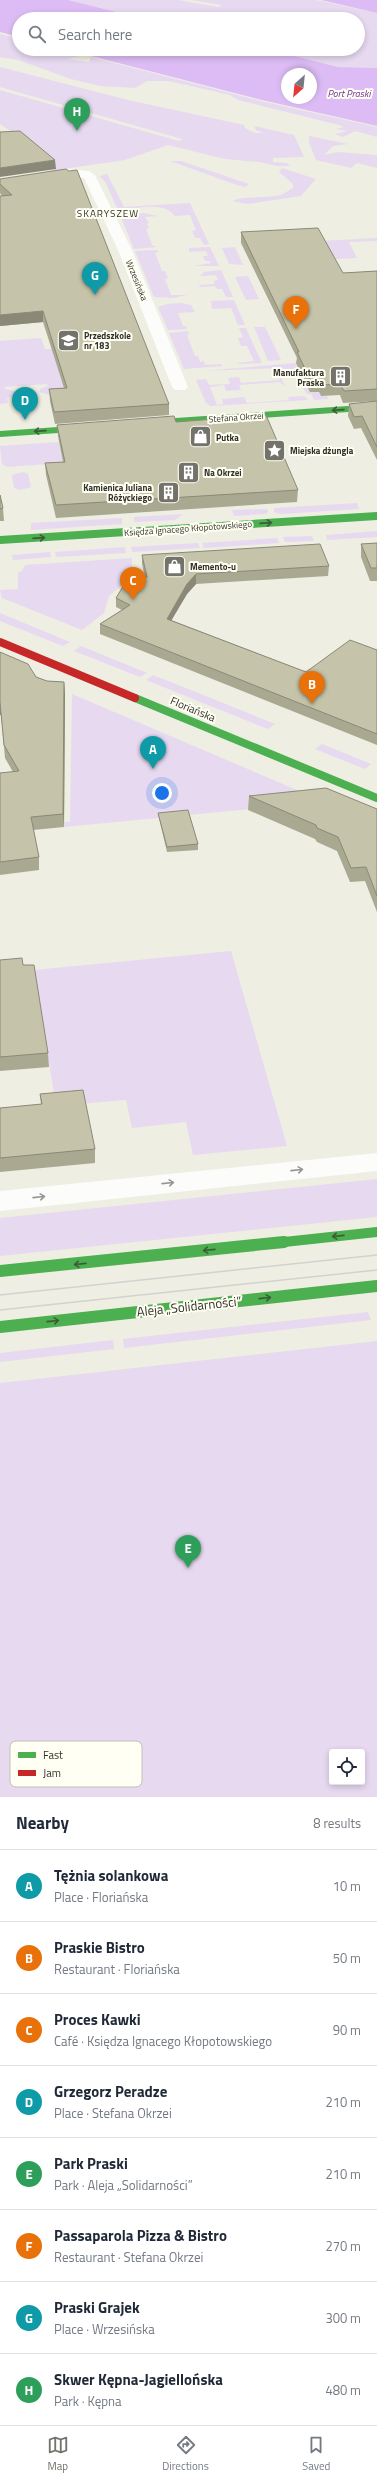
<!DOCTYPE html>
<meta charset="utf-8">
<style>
body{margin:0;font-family:"Titillium Web",sans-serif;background:#f6f6f7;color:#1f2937}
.controls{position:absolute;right:12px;bottom:12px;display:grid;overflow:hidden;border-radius:4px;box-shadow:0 2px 6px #0003}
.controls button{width:36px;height:36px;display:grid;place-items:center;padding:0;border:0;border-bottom:1px solid #e0e1e3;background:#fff;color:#1f2937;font:20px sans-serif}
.compass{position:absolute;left:281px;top:68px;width:36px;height:36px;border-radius:50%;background:#fff;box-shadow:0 2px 6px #0003;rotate:207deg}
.you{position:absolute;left:162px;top:793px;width:14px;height:14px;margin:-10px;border:3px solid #fff;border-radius:50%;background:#1a73e8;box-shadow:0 0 0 6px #1a73e833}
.badge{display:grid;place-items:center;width:26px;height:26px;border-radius:50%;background:#73736b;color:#fff;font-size:13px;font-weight:700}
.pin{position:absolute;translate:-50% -33px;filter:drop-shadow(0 1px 2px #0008)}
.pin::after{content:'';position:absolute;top:21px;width:14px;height:12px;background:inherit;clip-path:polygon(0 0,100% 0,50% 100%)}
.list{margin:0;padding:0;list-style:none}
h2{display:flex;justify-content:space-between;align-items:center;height:52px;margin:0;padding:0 16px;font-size:17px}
h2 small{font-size:13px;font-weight:400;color:#747a83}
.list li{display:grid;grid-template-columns:26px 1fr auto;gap:12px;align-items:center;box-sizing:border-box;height:72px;padding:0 16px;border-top:1px solid #e0e1e3}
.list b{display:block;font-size:15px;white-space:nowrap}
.list p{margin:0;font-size:13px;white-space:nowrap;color:#747a83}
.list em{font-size:13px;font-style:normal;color:#747a83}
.icon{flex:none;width:22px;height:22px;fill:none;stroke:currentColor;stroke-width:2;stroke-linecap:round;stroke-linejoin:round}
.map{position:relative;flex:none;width:377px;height:1797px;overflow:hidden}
.search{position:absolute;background:#fff;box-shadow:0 2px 6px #0003;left:12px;right:12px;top:12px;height:44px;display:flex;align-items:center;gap:10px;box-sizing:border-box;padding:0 14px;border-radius:22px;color:#747a83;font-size:15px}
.sheet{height:628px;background:#fff}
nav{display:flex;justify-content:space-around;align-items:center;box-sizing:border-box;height:56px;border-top:1px solid #e0e1e3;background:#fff;font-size:11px;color:#747a83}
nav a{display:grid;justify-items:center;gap:2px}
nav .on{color:#73736b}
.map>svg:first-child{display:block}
</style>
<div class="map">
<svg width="377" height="1797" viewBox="0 0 377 1797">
<rect width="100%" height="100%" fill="#eeeee3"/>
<g fill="#e7d9f0" fill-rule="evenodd">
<polygon points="68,0 178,0 218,7 222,5 191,0 316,0 377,13 377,68 338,67 267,49 358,49 358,19 145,19"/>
<polygon points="0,34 19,39 19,49 59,49 83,55 67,59 89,62 91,57 265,102 377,127 377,137 355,131 343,137 335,134 348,131 336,129 344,127 339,125 238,100 230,95 169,81 147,81 135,88 100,86 71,79 18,60 0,57"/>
<polygon points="0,67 128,100 244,125 245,128 255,133 264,133 256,130 254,126 294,135 304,157 273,158 273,162 287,163 290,166 278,166 259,162 225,159 168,145 125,160 49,171 32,145 0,124 0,90 179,141 182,139 0,87"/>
<polygon points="309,136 348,144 333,146 324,155 338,152 377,155 377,168 357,163 351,168 316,160 309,143"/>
<polygon points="170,161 181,161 249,184 245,187 237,185"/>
<path d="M282 168 316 179 301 196 247 204 233 201C238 196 271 198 281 195 285 193 289 190 293 188V184L279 172Z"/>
<path d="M107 174 124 207 190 203 209 244 204 245 200 238H195L192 231 196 230 190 215 175 216C162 199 135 211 117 208L106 183 100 176Z"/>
<polygon points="143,213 158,216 145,217 149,223 147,224 149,228 146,229 152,245 156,247 134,249 121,217"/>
<polygon points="377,238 377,241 349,242 357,258 300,261 319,241"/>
<polygon points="210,247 219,266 194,266 211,263 209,261 205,261 203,256 208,256 206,251 189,252 189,248"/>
<polygon points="235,247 243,265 229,264 222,248"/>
<polygon points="158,250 158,252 155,253 162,271 165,271 168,278 165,279 171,295 187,295 174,298 154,297 135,251"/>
<polygon points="221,270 233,297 226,297 222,289 217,289 215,286 200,287 199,285 215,284 213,281 218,280 216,275 200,276 204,272"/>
<polygon points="248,276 259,299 246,300 235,277"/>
<polygon points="234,300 245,325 238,325 231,308 212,309 211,301"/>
<polygon points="181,303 191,305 195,312 178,313 183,326 186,326 187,329 168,330 158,307 167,304"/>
<polygon points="265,327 281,360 268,361 254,327"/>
<polygon points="239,328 246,328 262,363 238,364 237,363 254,361 247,346 241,346 238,338 243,337"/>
<polygon points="188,331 189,334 187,335 195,356 198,356 200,362 204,361 205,365 222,364 222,366 184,369 169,333"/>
<polygon points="41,338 45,349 53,349 62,383 82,381 50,395 39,392 40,389 48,386 47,384 4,387 5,389 15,391 16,395 7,398 8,403 0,404 0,341"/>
<polygon points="296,363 300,371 280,368 202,371"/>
<polygon points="277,374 280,375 285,387 280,382 239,385 241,390 226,391 224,385 210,387 217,405 223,404 222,399 244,397 247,403 289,400 288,397 304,396 308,400 211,406 206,403 196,380 206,379 209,385 230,384 228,378 239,377 241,383 280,380"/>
<path d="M299 380C308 380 317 389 321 396H327L328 399 314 400 312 395 306 393Z"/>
<polygon points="59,442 65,472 48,464 8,467 2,464 0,446"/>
<polygon points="23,472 28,474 31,487 20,490 14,488 12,475"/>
<polygon points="357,503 359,509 281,514 274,512 274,508"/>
<polygon points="267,509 268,512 265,514 234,516 232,510"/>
<polygon points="183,514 175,520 134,522 134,517"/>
<polygon points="122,518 122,524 31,530 31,523"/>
<polygon points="377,531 377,537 327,540 326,535"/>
<polygon points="312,536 314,541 285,542 283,537"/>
<polygon points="277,538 279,543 204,548 202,543"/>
<polygon points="198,543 200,548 132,552 131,547"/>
<polygon points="125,547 126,553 56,557 55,552"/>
<polygon points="50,552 51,557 13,560 12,555"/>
<polygon points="132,558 132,576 109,596 104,613 82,630 2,598 0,590 18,589 18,572 22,571 25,565"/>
<polygon points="0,613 70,642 63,646 0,621"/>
<polygon points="81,646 147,673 140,677 74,651"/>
<polygon points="153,675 275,724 268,729 146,680"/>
<polygon points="72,694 325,802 64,827 64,822 70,822"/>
<polygon points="322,744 371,764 365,769 315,749"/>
<polygon points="231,951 287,1146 193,1155 186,1122 132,1128 126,1100 56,1106 34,970"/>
<polygon points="377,1179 377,1217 0,1256 0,1218"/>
<polygon points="368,1312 371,1320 124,1348 123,1339"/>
<polygon points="113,1340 114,1349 0,1362 0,1353"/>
<path d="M377 1341V1797H0V1383ZM332 1752H362V1782H332Z"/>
</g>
<g fill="#ddbcf5" fill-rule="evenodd">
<polygon points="0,0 68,0 145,19 19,19 19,37 0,32"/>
<polygon points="321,0 377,0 377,13"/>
<path d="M64 49H267L338 67 377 68V126L262 100ZM287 74H311V98H287Z"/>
</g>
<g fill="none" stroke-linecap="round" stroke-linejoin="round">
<g fill="#fcfcfb" fill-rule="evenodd">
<polygon points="68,169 89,171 95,175 132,250 188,387 185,390 175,390 172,387 118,250 84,178 68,177 0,187 0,179"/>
<polygon points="377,1153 377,1171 0,1211 0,1191"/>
</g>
<g stroke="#4caf50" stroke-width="6">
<polyline points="147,423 377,407"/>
<polyline points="0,434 87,428"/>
</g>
<g stroke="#4caf50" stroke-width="8">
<polyline points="0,540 377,516"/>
<polyline points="135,698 377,798"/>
</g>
<polyline stroke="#4caf50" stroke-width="10" points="275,1243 377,1232"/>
<g stroke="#4caf50" stroke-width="12">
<polyline points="0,1271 284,1242"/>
<polyline points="0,1327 377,1286"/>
</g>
<polyline stroke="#c62828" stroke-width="8" points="0,642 135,698"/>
<g stroke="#d2d2cf" stroke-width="1.5">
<polyline points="0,1295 377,1255"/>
<polyline points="0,1310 377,1270"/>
</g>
</g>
<g fill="#a9a992">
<polygon points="0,179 169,404 169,415 55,424 50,401 49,389 64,388 43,322 0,326 0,196 2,196 0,193"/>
<polygon points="241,232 343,273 377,271 377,401 343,403 340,395 321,396 319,392 310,392 296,363 297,358 241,243"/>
<polygon points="377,401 377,460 361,428 354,429 348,416 349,404"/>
<polygon points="176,422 298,490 297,502 56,518 46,475 45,463 63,462 58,436 57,425"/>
<polygon points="0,495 3,508 4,521 0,521"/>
<polygon points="377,543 377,581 370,581 361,557 361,544"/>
<polygon points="142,555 329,566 328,576 196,584 187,594 171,620 306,672 377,650 377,745 100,634 100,624 122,610 116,607 116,598 145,578 142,564"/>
<polygon points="0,652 36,677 47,681 64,682 65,694 64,827 33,830 39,857 39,870 0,875 0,773 13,772 5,758 1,715 0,715"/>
<polygon points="249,796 377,809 377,912 365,881 350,882 337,851 317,842 315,839 248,810"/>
<polygon points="158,813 198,844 198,850 167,852 159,818"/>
<polygon points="0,960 23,965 48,1053 49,1067 0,1071"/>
<polygon points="40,1094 95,1149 95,1163 0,1172 0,1108 41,1105"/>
</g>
<g fill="#8a8977">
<polygon points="55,160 56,169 0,177 0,168"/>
<polygon points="43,311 43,322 0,326 0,315"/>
<polygon points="196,574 196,584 187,594 167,628 167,619 187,584"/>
<polygon points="64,682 65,694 64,827 63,814"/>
<polygon points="0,702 1,715 0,715"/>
</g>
<g fill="#c5c4aa" stroke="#8a8977">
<polygon points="20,131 55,160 0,168 0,132"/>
<polygon points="66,169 69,171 77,170 169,404 54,412 49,389 67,388 43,311 0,315 0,196 12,195 0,184 0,179"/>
<polygon points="318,228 343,273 377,271 377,389 344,391 340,384 322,385 319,380 311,381 297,352 299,352 241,232"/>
<polygon points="377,401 377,447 362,416 354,417 349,404"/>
<polygon points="266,415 298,490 56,505 45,463 65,462 57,425 174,416 176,422"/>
<polygon points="0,495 3,508 0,509"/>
<polygon points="377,543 377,568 371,568 361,544"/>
<polygon points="320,544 329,566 196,574 187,584 167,619 306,672 350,640 377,650 377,734 100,624 130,605 116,598 127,580 147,577 142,555"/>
<polygon points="0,652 28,664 36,677 47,681 64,682 63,814 31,817 39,857 0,862 0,773 19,771 4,745 0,702"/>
<polygon points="326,788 377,809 377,896 366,867 351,868 338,837 317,828 316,825 249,796"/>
<polygon points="188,810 198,844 167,847 158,813"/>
<polygon points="22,958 23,965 34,965 48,1053 0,1057 0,960"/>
<polygon points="83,1090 95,1149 0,1158 0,1108 42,1104 40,1094"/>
</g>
<defs><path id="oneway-shaft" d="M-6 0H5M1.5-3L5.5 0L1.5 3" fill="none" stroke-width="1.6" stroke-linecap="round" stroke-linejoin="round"/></defs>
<g stroke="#3a5d37">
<use href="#oneway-shaft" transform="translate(338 410) rotate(176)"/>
<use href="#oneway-shaft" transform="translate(40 431) rotate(176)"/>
<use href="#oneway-shaft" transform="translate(266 523) rotate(-4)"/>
<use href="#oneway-shaft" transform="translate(39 538) rotate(-4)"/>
<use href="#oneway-shaft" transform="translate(338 1236) rotate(174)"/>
<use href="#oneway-shaft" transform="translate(209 1250) rotate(174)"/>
<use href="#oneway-shaft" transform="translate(80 1264) rotate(174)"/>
<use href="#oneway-shaft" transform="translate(265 1298) rotate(-6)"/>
<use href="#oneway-shaft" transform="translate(53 1321) rotate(-6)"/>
</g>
<g stroke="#969692">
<use href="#oneway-shaft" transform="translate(297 1170) rotate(-6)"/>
<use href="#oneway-shaft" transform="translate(168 1183) rotate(-6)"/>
<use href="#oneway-shaft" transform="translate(39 1197) rotate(-6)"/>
</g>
<defs>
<symbol id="school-square" viewBox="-11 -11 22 22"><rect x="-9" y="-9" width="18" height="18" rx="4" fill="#73736b" stroke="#fffff3"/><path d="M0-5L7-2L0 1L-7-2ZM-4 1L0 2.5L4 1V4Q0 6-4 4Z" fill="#fff"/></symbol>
<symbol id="building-square" viewBox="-11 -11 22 22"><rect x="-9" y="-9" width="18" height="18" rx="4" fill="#73736b" stroke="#fffff3"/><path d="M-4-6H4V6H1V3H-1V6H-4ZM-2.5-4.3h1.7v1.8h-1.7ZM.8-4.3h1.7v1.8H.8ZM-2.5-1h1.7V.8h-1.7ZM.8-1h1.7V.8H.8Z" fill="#fff"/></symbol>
<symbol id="shop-square" viewBox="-11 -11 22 22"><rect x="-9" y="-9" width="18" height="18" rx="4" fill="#73736b" stroke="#fffff3"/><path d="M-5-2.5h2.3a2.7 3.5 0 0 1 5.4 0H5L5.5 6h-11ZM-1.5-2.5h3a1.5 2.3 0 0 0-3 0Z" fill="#fff"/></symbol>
<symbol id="sight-square" viewBox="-11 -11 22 22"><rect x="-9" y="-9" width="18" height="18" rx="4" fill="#73736b" stroke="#fffff3"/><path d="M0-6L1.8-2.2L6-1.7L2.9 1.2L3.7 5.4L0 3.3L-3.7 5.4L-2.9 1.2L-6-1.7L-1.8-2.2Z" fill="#fff"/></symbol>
</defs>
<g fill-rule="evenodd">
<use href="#school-square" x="56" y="328" width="25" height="25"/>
<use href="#building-square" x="328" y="364" width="25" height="25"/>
<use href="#shop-square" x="188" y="424" width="25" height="25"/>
<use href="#sight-square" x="262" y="438" width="25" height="25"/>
<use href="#building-square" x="176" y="460" width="25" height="25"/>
<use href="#building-square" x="156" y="480" width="25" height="25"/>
<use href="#shop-square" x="162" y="554" width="25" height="25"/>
</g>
<g text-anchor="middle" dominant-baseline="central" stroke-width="4" stroke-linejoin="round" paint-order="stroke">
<g font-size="9" fill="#31312a" stroke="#fffff3">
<text transform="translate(137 280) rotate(68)">Wrzesińska</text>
<text transform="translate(236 417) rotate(-4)">Stefana Okrzei</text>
<text transform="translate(188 528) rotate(-4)">Księdza Ignacego Kłopotowskiego</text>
</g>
<g font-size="9" font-weight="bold" fill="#31312a" stroke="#fffff3" text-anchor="start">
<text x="84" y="335">Przedszkole<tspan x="84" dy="10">nr 183</tspan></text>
<text x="324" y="372" text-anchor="end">Manufaktura<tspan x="324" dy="10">Praska</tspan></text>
<text x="216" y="437">Putka</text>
<text x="290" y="450">Miejska dżungla</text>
<text x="204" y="472">Na Okrzei</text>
<text x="152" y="487" text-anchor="end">Kamienica Juliana<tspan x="152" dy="10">Różyckiego</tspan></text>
<text x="190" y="566">Memento-u</text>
</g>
<g font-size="10" font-style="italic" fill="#6f3397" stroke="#fffff3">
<text x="349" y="93">Port Praski</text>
</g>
<g font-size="10" letter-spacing="1" fill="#31312a" stroke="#fffff3">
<text x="108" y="213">SKARYSZEW</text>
</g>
<g font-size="11" fill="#31312a" stroke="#fffff3">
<text transform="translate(193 709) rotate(23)">Floriańska</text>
</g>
<g font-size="13" fill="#31312a" stroke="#fffff3">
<text transform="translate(189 1306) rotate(-6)">Aleja „Solidarności”</text>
</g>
</g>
<rect x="10" y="1741" width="132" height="46" rx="6" fill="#fffff3" stroke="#c1c1b7" stroke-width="1"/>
<rect x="18" y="1752" width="18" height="6" fill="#4caf50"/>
<rect x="18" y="1770" width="18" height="6" fill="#c62828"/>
<g font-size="11" fill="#31312a">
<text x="43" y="1759">Fast</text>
<text x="43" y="1777">Jam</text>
</g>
</svg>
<div class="controls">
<button><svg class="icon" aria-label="locate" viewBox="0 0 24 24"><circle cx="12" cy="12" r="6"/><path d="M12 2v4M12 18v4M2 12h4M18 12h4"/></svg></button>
</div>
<svg class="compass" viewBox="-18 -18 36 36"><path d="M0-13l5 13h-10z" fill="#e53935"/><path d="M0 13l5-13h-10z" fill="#747a83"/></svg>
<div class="you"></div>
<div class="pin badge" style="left:153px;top:769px;background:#0f9aa8">A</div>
<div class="pin badge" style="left:312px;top:704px;background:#e8710a">B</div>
<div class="pin badge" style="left:133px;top:600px;background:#e8710a">C</div>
<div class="pin badge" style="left:25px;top:420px;background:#0f9aa8">D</div>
<div class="pin badge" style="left:188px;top:1568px;background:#2e9e5b">E</div>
<div class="pin badge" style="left:296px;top:329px;background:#e8710a">F</div>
<div class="pin badge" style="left:95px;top:295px;background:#0f9aa8">G</div>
<div class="pin badge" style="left:77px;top:131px;background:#2e9e5b">H</div>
<div class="search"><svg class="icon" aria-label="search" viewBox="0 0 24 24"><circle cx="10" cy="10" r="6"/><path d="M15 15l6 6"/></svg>Search here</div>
</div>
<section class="sheet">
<h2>Nearby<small>8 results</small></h2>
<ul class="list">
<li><span class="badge" style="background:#0f9aa8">A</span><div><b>Tężnia solankowa</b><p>Place · Floriańska</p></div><em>10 m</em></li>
<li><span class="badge" style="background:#e8710a">B</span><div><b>Praskie Bistro</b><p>Restaurant · Floriańska</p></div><em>50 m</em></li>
<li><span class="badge" style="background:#e8710a">C</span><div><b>Proces Kawki</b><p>Café · Księdza Ignacego Kłopotowskiego</p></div><em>90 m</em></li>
<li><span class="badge" style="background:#0f9aa8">D</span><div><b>Grzegorz Peradze</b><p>Place · Stefana Okrzei</p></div><em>210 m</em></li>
<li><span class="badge" style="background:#2e9e5b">E</span><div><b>Park Praski</b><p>Park · Aleja „Solidarności”</p></div><em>210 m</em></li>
<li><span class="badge" style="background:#e8710a">F</span><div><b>Passaparola Pizza &amp; Bistro</b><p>Restaurant · Stefana Okrzei</p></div><em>270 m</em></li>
<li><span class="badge" style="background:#0f9aa8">G</span><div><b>Praski Grajek</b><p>Place · Wrzesińska</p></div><em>300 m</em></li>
<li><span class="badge" style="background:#2e9e5b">H</span><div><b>Skwer Kępna-Jagiellońska</b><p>Park · Kępna</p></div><em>480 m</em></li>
</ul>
</section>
<nav>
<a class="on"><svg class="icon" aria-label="map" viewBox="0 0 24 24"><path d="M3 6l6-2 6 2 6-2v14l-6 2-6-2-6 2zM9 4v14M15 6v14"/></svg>Map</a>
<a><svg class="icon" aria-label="directions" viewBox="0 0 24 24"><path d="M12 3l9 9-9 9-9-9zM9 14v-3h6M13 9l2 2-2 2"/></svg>Directions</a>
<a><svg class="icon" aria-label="saved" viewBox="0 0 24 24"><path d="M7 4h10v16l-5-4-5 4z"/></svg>Saved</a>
</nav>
